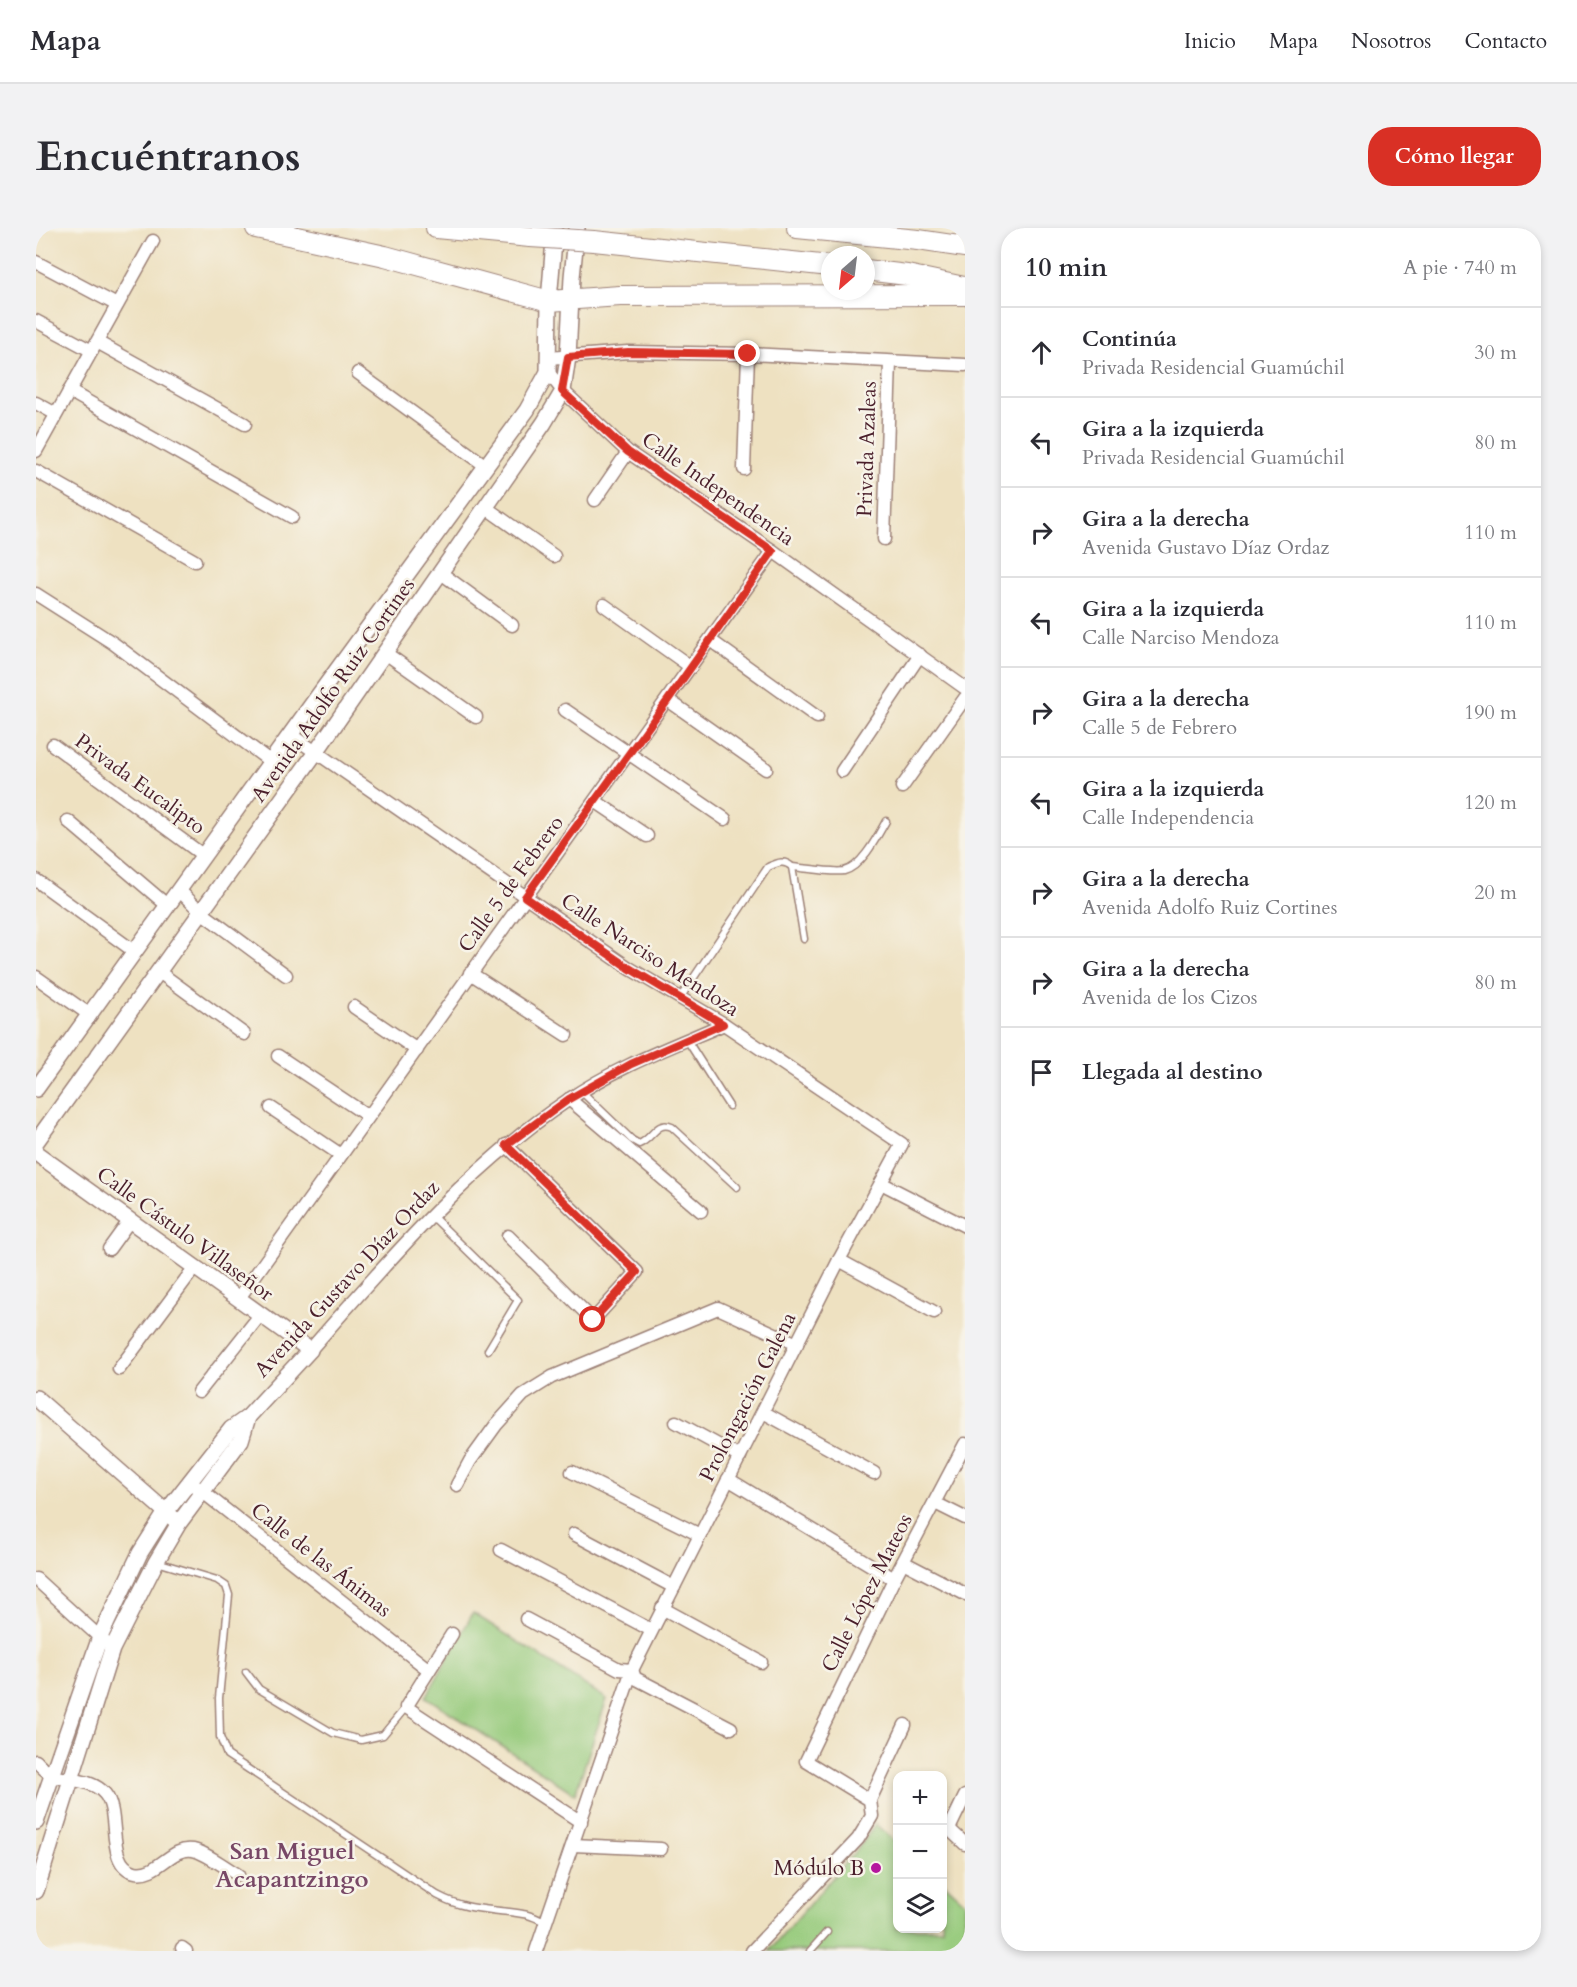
<!DOCTYPE html>
<html lang="es">
<meta charset="utf-8">
<style>
body{margin:0;font-family:Cardo,serif;background:#f2f2f3;color:#2b2b33}
.controls{position:absolute;right:18px;bottom:18px;display:grid;overflow:hidden;border-radius:12px;box-shadow:0 3px 9px #0003}
.controls button{width:54px;height:54px;display:grid;place-items:center;padding:0;border:0;border-bottom:2px solid #e1e1e2;background:#fff;color:#2b2b33;font:30px sans-serif}
.compass{position:absolute;left:785px;top:18px;width:54px;height:54px;border-radius:50%;background:#fff;box-shadow:0 3px 9px #0003;rotate:208deg}
.stop{position:absolute;width:18px;height:18px;margin:-14px;border:4px solid #d93025;border-radius:50%;background:#fff}
.stop.end{background:#d93025;border-color:#fff;box-shadow:0 2px 6px #0008}
.list{margin:0;padding:0;list-style:none}
h2{display:flex;justify-content:space-between;align-items:center;height:78px;margin:0;padding:0 24px;font-size:26px}
h2 small{font-size:20px;font-weight:400;color:#7c7c81}
.list li{display:grid;grid-template-columns:39px 1fr auto;gap:18px;align-items:center;box-sizing:border-box;height:90px;padding:0 24px;border-top:2px solid #e1e1e2}
.list b{display:block;font-size:22px;white-space:nowrap}
.list p{margin:0;font-size:20px;white-space:nowrap;color:#7c7c81}
.list em{font-size:20px;font-style:normal;color:#7c7c81}
.icon{flex:none;width:33px;height:33px;fill:none;stroke:currentColor;stroke-width:2;stroke-linecap:round;stroke-linejoin:round}
.map{position:relative;flex:none;width:929px;height:1723px;overflow:hidden;border-radius:24px}
header{display:flex;align-items:center;gap:36px;box-sizing:border-box;height:84px;padding:0 30px;background:#fff;border-bottom:2px solid #e1e1e2}
header strong{font-size:28px}
nav{display:flex;gap:33px;margin-inline-start:auto;font-size:21px}
.intro{display:flex;align-items:center;justify-content:space-between;box-sizing:border-box;height:144px;padding:0 36px}
h1{margin:0;font-size:42px}
.button{padding:15px 27px;border-radius:24px;background:#d93025;color:#fff;font-size:21px;font-weight:700}
main{display:flex;gap:36px;padding:0 36px}
aside{flex:1;background:#fff;border-radius:24px;box-shadow:0 3px 9px #0003}
.map>svg:first-child{display:block}
</style>
<header>
<strong>Mapa</strong>
<nav><a>Inicio</a><a>Mapa</a><a>Nosotros</a><a>Contacto</a></nav>
</header>
<div class="intro"><h1>Encuéntranos</h1><a class="button">Cómo llegar</a></div>
<main>
<div class="map">
<svg width="929" height="1723" viewBox="0 0 929 1723">
<rect width="100%" height="100%" fill="#f7f3e8"/>
<filter id="ink" filterUnits="userSpaceOnUse"><feTurbulence type="fractalNoise" baseFrequency=".0167" numOctaves="2"/><feDisplacementMap in="SourceGraphic" scale="12" xChannelSelector="R" yChannelSelector="G"/><feConvolveMatrix kernelMatrix="1 2 1 2 8 2 1 2 1" color-interpolation-filters="sRGB"/></filter>
<filter id="wash" filterUnits="userSpaceOnUse"><feTurbulence type="fractalNoise" baseFrequency=".008" numOctaves="4" result="noise"/><feDisplacementMap in="SourceGraphic" scale="24" xChannelSelector="R" yChannelSelector="G"/><feGaussianBlur stdDeviation="1.35" result="paint"/><feColorMatrix in="noise" values="0 0 0 0 0 0 0 0 0 0 0 0 0 0 0 0 0 1.4 0 .05"/><feComposite in="paint" operator="in"/></filter>
<g filter="url(#wash)">
<rect width="100%" height="100%" fill="#eee1c1"/>
<g fill="#96ca7c" stroke="#707454" stroke-width="1.5">
<polygon points="437,1385 571,1471 539,1566 390,1469"/>
<polygon points="839,1596 861,1615 861,1700 906,1700 907,1654 929,1674 929,1723 733,1723 828,1613"/>
</g>
</g>
<g filter="url(#ink)">
<g fill="none" stroke-linecap="round" stroke-linejoin="round">
<defs>
<g id="service">
<path d="M756 639C770 640 796 645 808 643 826 639 842 607 850 593"/>
<path d="M644 770 732 639C741 635 748 631 756 639L768 711"/>
<polyline points="651,812 693,878"/>
<path d="M546 864 596 912 603 916C617 911 620 892 636 899L701 959"/>
<polyline points="396,988 482,1072 452,1122"/>
<path d="M121 1334 181 1352 190 1358 193 1367 183 1470 184 1509 191 1527 401 1667C433 1684 454 1680 487 1686 495 1687 502 1691 509 1694"/>
<polyline points="210,1444 223,1461 297,1505 325,1512 347,1507 370,1479"/>
<polyline points="774,1723 791,1704"/>
</g>
<g id="minor">
<polyline points="0,34 81,77"/>
<polyline points="0,93 56,123"/>
<polyline points="61,114 209,196"/>
<polyline points="512,130 592,124 712,126 929,137"/>
<polyline points="512,144 527,163 592,224 737,323 929,460"/>
<polyline points="322,145 450,238"/>
<polyline points="33,163 256,289"/>
<polyline points="0,175 20,186"/>
<polyline points="0,223 117,13"/>
<polyline points="708,241 712,126"/>
<polyline points="0,243 159,333"/>
<polyline points="559,272 592,224"/>
<polyline points="449,279 518,328"/>
<polyline points="848,311 854,134"/>
<polyline points="405,345 476,397"/>
<polyline points="0,366 77,415 235,534"/>
<polyline points="568,377 655,439"/>
<polyline points="674,412 781,489"/>
<polyline points="348,424 440,489"/>
<polyline points="632,472 730,541"/>
<polyline points="529,482 689,591"/>
<polyline points="255,507 593,740 688,796 866,916 803,1032 596,1442 500,1723"/>
<polyline points="17,517 168,628"/>
<polyline points="806,543 884,427"/>
<polyline points="866,559 929,470"/>
<polyline points="559,573 611,608"/>
<polyline points="32,593 132,678"/>
<polyline points="0,652 99,724"/>
<polyline points="143,662 165,684 250,747"/>
<polyline points="123,744 208,806"/>
<polyline points="434,745 530,807"/>
<polyline points="0,749 54,787"/>
<polyline points="318,779 381,822"/>
<polyline points="242,828 332,888"/>
<polyline points="533,871 665,983"/>
<polyline points="235,880 305,927"/>
<polyline points="470,917 601,1044 557,1092 472,1008"/>
<polyline points="845,955 929,998"/>
<polyline points="73,1021 94,992"/>
<polyline points="803,1032 898,1084"/>
<polyline points="203,1070 737,323"/>
<path d="M274 1122C353 1032 432 939 532 872 580 839 635 819 688 796"/>
<polyline points="83,1141 159,1039"/>
<polyline points="163,1164 225,1086"/>
<polyline points="727,1184 838,1245"/>
<polyline points="640,1194 704,1229"/>
<polyline points="536,1244 664,1307"/>
<polyline points="692,1251 858,1351"/>
<polyline points="153,1253 393,1442"/>
<polyline points="421,1257 434,1233 460,1197 487,1167 516,1149 682,1080 761,1116"/>
<polyline points="899,1275 929,1290"/>
<polyline points="538,1306 638,1359"/>
<polyline points="465,1322 615,1402"/>
<polyline points="867,1334 929,1366"/>
<polyline points="0,1351 70,1415"/>
<polyline points="626,1380 725,1434"/>
<polyline points="490,1391 583,1441 596,1442"/>
<polyline points="416,1406 370,1479 545,1594"/>
<polyline points="596,1442 599,1450 695,1500"/>
<path d="M0 1533C5 1538 11 1545 18 1548 35 1553 56 1551 69 1566 85 1585 69 1637 99 1644 121 1649 135 1618 157 1622 169 1624 190 1640 202 1647"/>
<polyline points="929,1568 913,1601 929,1616"/>
<polyline points="834,1572 869,1497"/>
<polyline points="537,1617 625,1621"/>
<polyline points="146,1720 150,1723"/>
<polyline points="716,1723 822,1611 836,1588 834,1572 770,1533 858,1351 929,1216"/>
</g>
<g id="tertiary">
<polyline points="0,861 282,468 491,182 512,144 513,73 519,0"/>
<polyline points="0,914 280,524 508,195 527,163 532,129 536,49 541,0"/>
<polyline points="0,925 274,1122 212,1189 195,1201 130,1284 104,1325 64,1409 0,1594"/>
<polyline points="0,1170 138,1291"/>
<polyline points="0,1663 76,1421 120,1334 143,1295 205,1212 212,1189"/>
</g>
<g id="trunk">
<polyline points="220,0 349,28 513,73 584,68 929,67"/>
<polyline points="400,0 494,9"/>
<polyline points="761,0 882,12 929,19"/>
<polyline points="558,13 794,38"/>
<polyline points="830,42 871,47 928,59"/>
</g>
</defs>
<use href="#service" stroke="#9c8076" stroke-width="9"/>
<use href="#minor" stroke="#9c8076" stroke-width="15"/>
<use href="#tertiary" stroke="#9c8076" stroke-width="18"/>
<use href="#trunk" stroke="#9c8076" stroke-width="22"/>
<use href="#service" stroke="#fff" stroke-width="6"/>
<use href="#minor" stroke="#fff" stroke-width="12"/>
<use href="#tertiary" stroke="#fff" stroke-width="15"/>
<use href="#trunk" stroke="#fff" stroke-width="20"/>
<defs>
<polyline id="trunk-bridge" points="494,9 558,13"/>
</defs>
<use href="#trunk-bridge" stroke="#9c8076" stroke-width="22" stroke-linecap="butt"/>
<use href="#trunk-bridge" stroke="#fff" stroke-width="20"/>
</g>
</g>
<g fill="none" stroke-linecap="round" stroke-linejoin="round" filter="url(#ink)">
<polyline stroke="#d93025" stroke-width="8" points="557,1092 601,1044 470,917 533,871 595,836 687,796 593,740 489,669 632,472 737,323 592,224 526,163 532,129 592,124 712,126"/>
</g>
<circle fill="#b5179e" stroke="#f7f3e8" stroke-width="2" cx="840" cy="1640" r="6"/>
<g text-anchor="middle" dominant-baseline="central" stroke-width="5" stroke-linejoin="round" paint-order="stroke">
<g font-size="21" fill="#4a1f2b" stroke="#f7f3e8">
<text transform="translate(831 221) rotate(-88)">Privada Azaleas</text>
<text transform="translate(682 261) rotate(35)">Calle Independencia</text>
<text transform="translate(297 462) rotate(-55)">Avenida Adolfo Ruiz Cortines</text>
<text transform="translate(104 556) rotate(36)">Privada Eucalipto</text>
<text transform="translate(475 656) rotate(-54)">Calle 5 de Febrero</text>
<text transform="translate(614 727) rotate(33)">Calle Narciso Mendoza</text>
<text transform="translate(149 1006) rotate(36)">Calle Cástulo Villaseñor</text>
<text transform="translate(311 1051) rotate(-47)">Avenida Gustavo Díaz Ordaz</text>
<text transform="translate(712 1169) rotate(-63)">Prolongación Galena</text>
<text transform="translate(285 1332) rotate(38)">Calle de las Ánimas</text>
<text transform="translate(831 1365) rotate(-63)">Calle López Mateos</text>
</g>
<g font-size="21" fill="#4a1f2b" stroke="#f7f3e8" text-anchor="end">
<text x="828" y="1640">Módulo B</text>
</g>
<g font-size="24" font-weight="bold" fill="#784866" stroke="#f7f3e8">
<text x="256" y="1623">San Miguel<tspan x="256" dy="28">Acapantzingo</tspan></text>
</g>
</g>
</svg>
<div class="controls">
<button>+</button>
<button>−</button>
<button><svg class="icon" aria-label="layers" viewBox="0 0 24 24"><path d="M12 4l9 5-9 5-9-5zM3 14l9 5 9-5"/></svg></button>
</div>
<svg class="compass" viewBox="-18 -18 36 36"><path d="M0-13l5 13h-10z" fill="#e53935"/><path d="M0 13l5-13h-10z" fill="#7c7c81"/></svg>
<div class="stop" style="left:557px;top:1092px"></div>
<div class="stop end" style="left:712px;top:126px"></div>
</div>
<aside>
<h2>10 min<small>A pie · 740 m</small></h2>
<ul class="list">
<li><svg class="icon" aria-label="ahead" viewBox="0 0 24 24"><path d="M12 20V5M6 11l6-6 6 6"/></svg><div><b>Continúa</b><p>Privada Residencial Guamúchil</p></div><em>30 m</em></li>
<li><svg class="icon" aria-label="left" viewBox="0 0 24 24"><path d="M17 20v-9H6M10 6l-5 5 5 5"/></svg><div><b>Gira a la izquierda</b><p>Privada Residencial Guamúchil</p></div><em>80 m</em></li>
<li><svg class="icon" aria-label="right" viewBox="0 0 24 24"><path d="M7 20v-9h11M14 6l5 5-5 5"/></svg><div><b>Gira a la derecha</b><p>Avenida Gustavo Díaz Ordaz</p></div><em>110 m</em></li>
<li><svg class="icon" aria-label="left" viewBox="0 0 24 24"><path d="M17 20v-9H6M10 6l-5 5 5 5"/></svg><div><b>Gira a la izquierda</b><p>Calle Narciso Mendoza</p></div><em>110 m</em></li>
<li><svg class="icon" aria-label="right" viewBox="0 0 24 24"><path d="M7 20v-9h11M14 6l5 5-5 5"/></svg><div><b>Gira a la derecha</b><p>Calle 5 de Febrero</p></div><em>190 m</em></li>
<li><svg class="icon" aria-label="left" viewBox="0 0 24 24"><path d="M17 20v-9H6M10 6l-5 5 5 5"/></svg><div><b>Gira a la izquierda</b><p>Calle Independencia</p></div><em>120 m</em></li>
<li><svg class="icon" aria-label="right" viewBox="0 0 24 24"><path d="M7 20v-9h11M14 6l5 5-5 5"/></svg><div><b>Gira a la derecha</b><p>Avenida Adolfo Ruiz Cortines</p></div><em>20 m</em></li>
<li><svg class="icon" aria-label="right" viewBox="0 0 24 24"><path d="M7 20v-9h11M14 6l5 5-5 5"/></svg><div><b>Gira a la derecha</b><p>Avenida de los Cizos</p></div><em>80 m</em></li>
<li><svg class="icon" aria-label="arrive" viewBox="0 0 24 24"><path d="M6 21V4h12l-3 4 3 4H6"/></svg><div><b>Llegada al destino</b></div></li>
</ul>
</aside>
</main>
